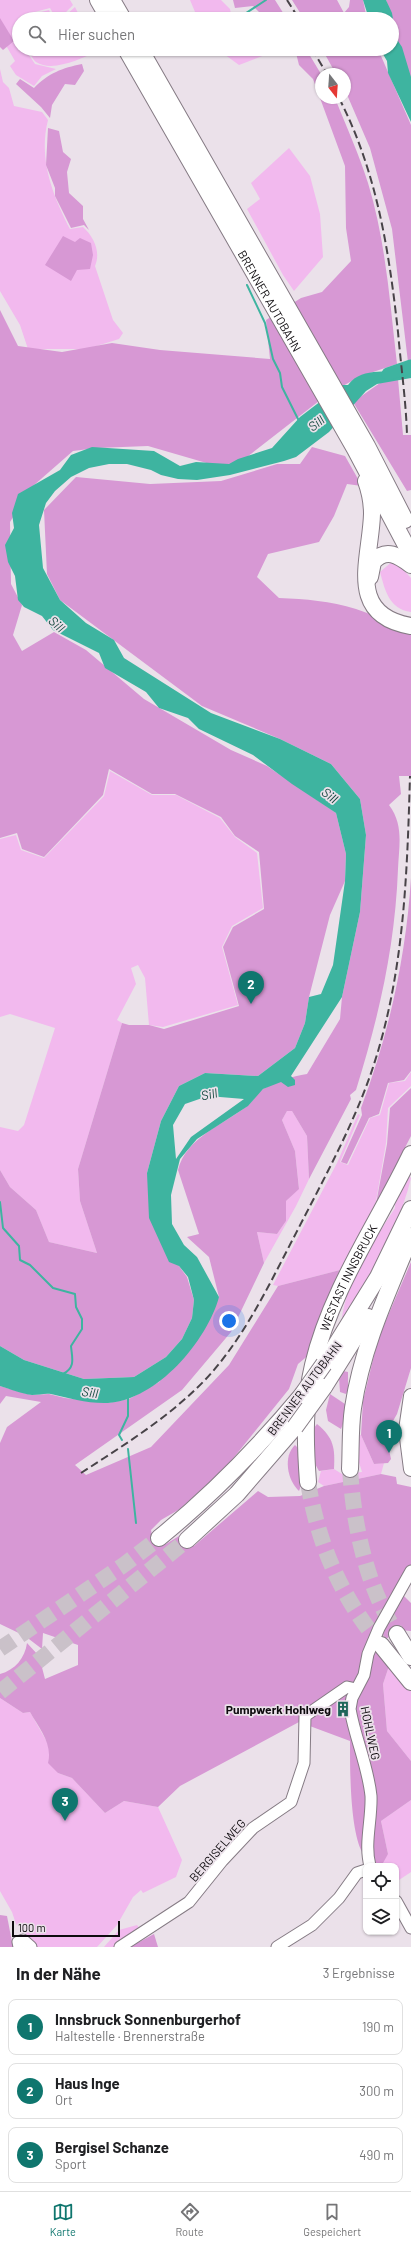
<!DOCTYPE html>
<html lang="de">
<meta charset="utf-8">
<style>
body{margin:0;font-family:Barlow,sans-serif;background:#f2f2f2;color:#202124}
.controls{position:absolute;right:12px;bottom:12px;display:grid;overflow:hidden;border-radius:8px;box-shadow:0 1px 3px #0004}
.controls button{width:36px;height:36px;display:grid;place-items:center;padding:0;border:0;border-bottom:1px solid #e0e0e0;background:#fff;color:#202124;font:20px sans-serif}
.compass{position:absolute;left:315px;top:68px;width:36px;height:36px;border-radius:50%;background:#fff;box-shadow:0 1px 3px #0004;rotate:163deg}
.scale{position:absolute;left:12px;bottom:10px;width:108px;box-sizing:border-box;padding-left:4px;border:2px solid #0e0b0e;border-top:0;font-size:11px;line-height:14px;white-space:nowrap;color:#0e0b0e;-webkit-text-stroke:3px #ebe1ea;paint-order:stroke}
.you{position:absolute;left:229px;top:1321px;width:14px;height:14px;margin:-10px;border:3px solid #fff;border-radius:50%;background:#1a73e8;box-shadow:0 0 0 6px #1a73e833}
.badge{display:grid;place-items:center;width:26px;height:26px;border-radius:50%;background:#0f766e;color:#fff;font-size:13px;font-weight:700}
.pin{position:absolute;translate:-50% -33px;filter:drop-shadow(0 1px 2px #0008)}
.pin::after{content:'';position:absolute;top:21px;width:14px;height:12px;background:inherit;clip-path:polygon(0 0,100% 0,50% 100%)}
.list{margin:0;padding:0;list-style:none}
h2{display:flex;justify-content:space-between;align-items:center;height:52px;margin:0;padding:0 16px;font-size:17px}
h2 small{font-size:13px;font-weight:400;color:#757577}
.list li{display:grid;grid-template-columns:26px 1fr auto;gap:12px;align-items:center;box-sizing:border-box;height:56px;margin:0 8px 8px;padding:0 8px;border:1px solid #e0e0e0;border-radius:8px}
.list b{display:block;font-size:15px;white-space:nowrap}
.list p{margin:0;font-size:13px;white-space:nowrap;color:#757577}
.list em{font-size:13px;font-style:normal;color:#757577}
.icon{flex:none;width:22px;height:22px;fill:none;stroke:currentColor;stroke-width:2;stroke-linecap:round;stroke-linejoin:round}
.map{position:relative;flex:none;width:411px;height:1947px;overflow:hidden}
.search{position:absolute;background:#fff;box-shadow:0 1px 3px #0004;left:12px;right:12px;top:12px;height:44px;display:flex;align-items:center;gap:10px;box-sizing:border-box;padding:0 14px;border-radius:22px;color:#757577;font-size:15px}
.sheet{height:244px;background:#fff}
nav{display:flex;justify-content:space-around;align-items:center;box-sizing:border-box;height:56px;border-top:1px solid #e0e0e0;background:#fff;font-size:11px;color:#757577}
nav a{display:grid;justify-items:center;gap:2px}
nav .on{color:#0f766e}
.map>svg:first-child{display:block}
</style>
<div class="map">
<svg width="411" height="1947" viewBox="0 0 411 1947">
<rect width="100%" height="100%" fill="#ebe1ea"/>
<g fill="#f2b9ee">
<polygon points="0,0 70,0 73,5 64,14 54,15 50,8 23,15 12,28 19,40 19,49 25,49 35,64 56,69 42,76 34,86 16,75 10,66 15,61 0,35"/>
<polygon points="190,0 221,0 230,9 232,19 198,19"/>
<polygon points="75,7 81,19 22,19 25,16 49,10 52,17 65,16"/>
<path d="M27 49H96L97 52C81 58 53 73 36 62 33 60 30 53 27 49Z"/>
<polygon points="217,49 264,49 270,53 239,65"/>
<path d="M0 69 3 82 9 88 14 106 42 112 48 120C38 159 53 196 70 229L83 227C94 237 101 252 95 266L113 320 123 333 119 339 87 349H28L20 325 0 291Z"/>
<polygon points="289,148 310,176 320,214 323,257 294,291 283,275 247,209 260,199 251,183"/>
<path d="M394 560 411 578V612C389 609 385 590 380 572Z"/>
<polygon points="110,771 152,795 176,795 220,818 235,837 257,853 263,908 232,926 222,947 238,1005 163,1027 149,1025 145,978 138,965 131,968 136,984 117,1020 122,1023 78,1169 80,1201 97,1253 49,1242 36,1210 10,1187 0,1170 0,1127 18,1131 24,1125 55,1028 10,1014 0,1017 0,839 16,835 21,850 44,858 104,796"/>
<polygon points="411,1072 411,1086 388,1108 386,1143 375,1207 344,1269 278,1286 273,1285 337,1163 358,1114 360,1115 340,1162 348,1165 370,1118 380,1115 389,1083 405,1081"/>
<polygon points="287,1111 292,1111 307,1136 309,1179 296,1206 264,1263 257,1232 277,1234 286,1221 286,1201 299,1188 295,1151 282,1120"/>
<path d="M409 1176 411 1178C400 1224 376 1265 353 1306L347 1309 346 1319 342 1317C348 1277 374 1241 395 1208V1204Z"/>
<polygon points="359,1435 361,1435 374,1464 384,1463 381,1474 324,1486 318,1482 321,1471 334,1469 342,1474 362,1472 358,1459"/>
<polygon points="389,1666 411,1691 411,1761 387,1731 383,1684"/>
<polygon points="0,1698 23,1713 30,1712 47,1742 58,1773 72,1778 105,1813 124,1801 158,1807 182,1860 176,1877 143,1893 141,1890 133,1897 117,1925 97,1947 35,1947 31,1939 16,1924 12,1912 0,1891"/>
<polygon points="411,1800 411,1872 396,1882 396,1866 373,1866 373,1864 388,1854 381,1821"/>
<polygon points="137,1925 143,1933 120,1947 104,1947 119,1930"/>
</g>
<g fill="#d798d4">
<polygon points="233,0 275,0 287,19 266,19 253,6 235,8"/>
<polygon points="292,0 337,0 344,13 349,7 350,0 363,0 367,19 304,19"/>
<polygon points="386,0 411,0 411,84 395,42 392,19"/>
<polygon points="0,18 14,41 3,50 0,47"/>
<path d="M295 49H306L321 74V98H335C346 126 359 154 368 183 386 242 390 304 397 364L361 376 328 394 238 464H210L148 446 97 448 73 451 33 486 10 522 11 584 22 605 13 635 22 651 54 632 86 650 144 699 231 750 267 766 336 813 346 854 345 881 330 915 309 997 305 1023 295 1048 258 1076 205 1073 179 1086 161 1121 147 1173 179 1266 187 1277 194 1300 192 1318 182 1339 166 1357 134 1377 84 1379 24 1360 0 1346V1170L10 1187 36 1210 49 1242 97 1253 80 1201 78 1169 122 1023 129 1025H149L164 1029 239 1006 223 947 233 927 264 909 259 852 235 836 221 817 175 794H152L109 769 103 795 44 857 22 849 17 833 0 838V310L18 346 62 352 112 343 160 350 270 359 266 320 301 298 322 292 351 261 346 228 345 166 313 79 299 65Z"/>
<polygon points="322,49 378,49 411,125 411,362 408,362 392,229 370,148 345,90 345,74 336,74"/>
<path d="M82 64 84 71 75 85 65 84 52 105 50 118 41 107 16 84 20 79 34 88C49 73 62 68 82 64Z"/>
<polygon points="48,128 59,131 63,152 71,159 67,172 69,193 83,206 83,219 89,230 84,225 71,228 55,196 55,188 46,165"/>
<polygon points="63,236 75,242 80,238 91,243 93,255 90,269 77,270 71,281 45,265"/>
<polygon points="398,379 403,435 411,435 411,490 407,491 353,402 380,383"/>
<path d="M312 447 345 456 362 486 347 484 334 516 319 542 268 554 257 577 279 598C306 599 330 601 356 609 375 615 391 625 411 629V776H399L401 794 389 805C404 825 399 846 398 869 395 947 379 1016 356 1090L350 1095 351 1099 309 1179 307 1136 292 1111H287L282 1120 295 1151 299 1189 286 1201V1221L277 1234 257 1232 264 1263 231 1332 182 1390 75 1465 86 1475 151 1447 229 1365 278 1286 344 1269 311 1353 298 1364 289 1389 227 1466 180 1509 161 1520 151 1530 152 1535 166 1544 179 1536 194 1546 258 1491 268 1497 300 1496 324 1486 381 1474 396 1477 397 1484 411 1487V1566L399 1591 411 1603V1631C396 1628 387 1638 377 1648L389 1666 383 1684 387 1731 411 1761V1800L381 1821 388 1854 383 1863 373 1864C369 1860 363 1855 361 1850 350 1825 350 1770 350 1741L299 1722 180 1786 158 1807 124 1801 105 1813 72 1778 58 1773 48 1763C53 1744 39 1728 30 1712L23 1713 0 1698V1674C15 1670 25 1658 27 1643L39 1656 45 1679 78 1665V1645L43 1633 42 1649 25 1636 0 1624V1443L7 1427 41 1402 6 1396 0 1404V1386L31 1395 49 1394 65 1398 108 1403 129 1399 159 1382 219 1297 209 1257 187 1237 199 1234 178 1170C186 1138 222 1125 246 1107 253 1102 257 1093 263 1089 276 1082 292 1076 307 1074L340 1019 342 997 360 912 366 835 360 799 331 764 280 739 202 706 60 600 47 574 44 510 76 477 150 484 221 481 277 464H300Z"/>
<path d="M411 878V1071L404 1080 388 1083 379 1114 369 1118 347 1164 341 1162 362 1115 361 1108C389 1034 406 957 411 878Z"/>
<polygon points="411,1088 411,1136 376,1204 387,1144 390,1108"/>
<polygon points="411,1262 411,1368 397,1414 389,1428 388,1445 391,1459 388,1463 374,1464 361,1435 363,1401 378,1339"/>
<polygon points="343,1371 348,1372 348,1390 346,1394 340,1392 339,1378"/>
<polygon points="330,1394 345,1404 346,1416 341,1429 328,1421 326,1410"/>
<path d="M317 1424C334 1438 335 1448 334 1469L319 1471 314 1462V1428Z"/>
<path d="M295 1445 298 1448 303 1480 299 1491C287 1480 283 1456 295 1445Z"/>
<polygon points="0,1915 7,1916 13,1947 0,1947"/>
<polygon points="154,1934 158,1947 130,1947"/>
</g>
<g fill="#3eb4a0" fill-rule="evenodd">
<polygon points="363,0 386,0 392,13 396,38 402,47 411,77 411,122 388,73 387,61 380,49 392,49 392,19 369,19"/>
<path d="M411 366V378L377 384 366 391 329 432 296 457 284 461 230 475 197 480 178 479 161 475 151 470 127 464H109L89 468 71 477 55 491 46 503 39 525 43 568 60 600 86 623 114 640 124 658 211 713 280 739 331 764 360 799 366 835 360 912 342 997 291 1076 295 1080V1085L288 1087 281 1082 263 1089 248 1106 197 1139 180 1159 171 1195 172 1224 184 1245 197 1257 219 1297C207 1341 157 1400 108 1403 89 1404 69 1398 51 1394 45 1393 39 1395 32 1395 22 1394 10 1389 0 1386V1346L24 1360 84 1379 134 1377 166 1357 182 1339 192 1318 194 1300 188 1277 179 1266 169 1262 149 1218 147 1173 161 1121 179 1086 205 1073 258 1076 295 1048 305 1023 309 997 321 994 333 965 345 881 346 854 336 813 292 784 253 755 199 729 188 718 159 708 146 692 105 668 99 653 53 630 42 616 24 607 18 600 15 576 8 562 5 545 14 528 12 513 18 494 60 470 71 455 92 447 154 451 180 466 196 462 229 464 238 459 272 448 300 417 342 385H348C364 364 390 377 411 366ZM208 1096 244 1099 191 1137 176 1159 173 1125 185 1104Z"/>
</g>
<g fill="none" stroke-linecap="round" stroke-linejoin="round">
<g stroke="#3eb4a0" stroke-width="2">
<polyline points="237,19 266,0"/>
<polyline points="247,285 265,323 273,359 280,373 282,387 299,421"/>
<path d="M0 1202 3 1228 19 1246 20 1260 30 1265 53 1288 75 1294 76 1307 82 1319V1329L71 1346C72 1358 76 1367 63 1374"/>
<polyline points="122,1440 119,1435 128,1416 128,1397"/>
<polyline points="128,1449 136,1523"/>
</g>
<polyline stroke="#3eb4a0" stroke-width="13" points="388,374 411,366"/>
<g stroke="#cac1c9" stroke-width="16" stroke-dasharray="16 8" stroke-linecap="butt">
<path d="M350 1469C354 1527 366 1585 397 1634"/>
<path d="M308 1482C318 1544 341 1597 381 1645"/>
<polyline points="0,1649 125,1564 159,1538"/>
<polyline points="0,1692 187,1540"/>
</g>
<defs>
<g id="minor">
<path d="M370 1866C364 1844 372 1819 371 1796 368 1766 355 1738 350 1709L352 1698 364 1675 368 1654 379 1628 411 1571"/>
<polyline points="396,1901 411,1928"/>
<polyline points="19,1947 18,1942 23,1940 31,1947"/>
<polyline points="120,1947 189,1902 222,1861 253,1828 291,1802 304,1763 305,1716 347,1687 356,1689"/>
<polyline points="277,1947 312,1925 339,1898 357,1873 366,1870"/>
</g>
<polyline id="major" points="411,1396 406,1430 411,1469"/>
<g id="highway">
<polyline points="98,0 109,19"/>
<polyline points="112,0 123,19"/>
<path id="s1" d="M126 49 355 449 411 555"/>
<polyline points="140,49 367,446 405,520"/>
<path d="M366 481C370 492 372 503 372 514 371 558 345 615 411 626"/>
<path d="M370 577 373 562C386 547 399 556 411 565"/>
<polyline points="324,1364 378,1277 411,1209"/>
<polyline points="324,1387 368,1317"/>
<path d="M350 1469C351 1449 350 1428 353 1408 362 1347 388 1292 411 1236"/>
<path id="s2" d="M308 1482C305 1443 304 1403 313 1365 331 1289 378 1223 411 1154"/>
<path d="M159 1538C213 1494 258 1448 302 1395"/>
<polyline points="187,1540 237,1494 295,1427"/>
<polyline points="397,1634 411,1657"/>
<polyline points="381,1645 411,1682"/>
</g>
</defs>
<use href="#minor" stroke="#857b84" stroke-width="13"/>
<use href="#major" stroke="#857b84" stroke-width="16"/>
<use href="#highway" stroke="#857b84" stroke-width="18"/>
<use href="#minor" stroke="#fff" stroke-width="11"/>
<use href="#major" stroke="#fff" stroke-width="14"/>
<use href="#highway" stroke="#fff" stroke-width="16"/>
<g stroke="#484348" stroke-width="2" stroke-dasharray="8 4" stroke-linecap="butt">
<polyline points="287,0 299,19"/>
<polyline points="312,49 327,74"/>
<path d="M339 98C377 172 389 251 398 332 401 367 406 401 407 435"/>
<path d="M81 1473C124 1445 168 1418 204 1381 243 1340 268 1287 294 1237 321 1184 350 1132 370 1076 404 979 407 878 410 776"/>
</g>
<defs>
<g id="highway-bridge">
<polyline points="302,1395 324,1364"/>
<polyline points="295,1427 324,1387"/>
</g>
</defs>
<use href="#highway-bridge" stroke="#857b84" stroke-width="18" stroke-linecap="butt"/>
<use href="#highway-bridge" stroke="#fff" stroke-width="16"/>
</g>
<defs>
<symbol id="building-bare" viewBox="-9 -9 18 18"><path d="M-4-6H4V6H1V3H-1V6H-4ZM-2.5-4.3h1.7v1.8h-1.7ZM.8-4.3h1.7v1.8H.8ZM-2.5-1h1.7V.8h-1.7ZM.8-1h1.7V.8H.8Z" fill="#1e6559" stroke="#ebe1ea" stroke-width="2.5" paint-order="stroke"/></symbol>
</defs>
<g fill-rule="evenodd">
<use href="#building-bare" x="332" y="1698" width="22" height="22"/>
</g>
<g text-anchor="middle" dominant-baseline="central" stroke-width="3.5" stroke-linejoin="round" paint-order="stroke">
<g font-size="12" fill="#0e0b0e" stroke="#ebe1ea">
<text stroke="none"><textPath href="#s1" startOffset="290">BRENNER AUTOBAHN</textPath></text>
<text stroke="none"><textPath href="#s2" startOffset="212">WESTAST INNSBRUCK</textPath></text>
<text transform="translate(304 1388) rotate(-53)">BRENNER AUTOBAHN</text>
<text transform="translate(371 1733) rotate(78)">HOHLWEG</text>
<text transform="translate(217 1850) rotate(-49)">BERGISELWEG</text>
</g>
<g font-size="12" font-weight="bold" fill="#0e0b0e" stroke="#ebe1ea" text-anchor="end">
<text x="331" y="1709">Pumpwerk Hohlweg</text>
</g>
<g font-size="13" font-style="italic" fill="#1b4d44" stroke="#ebe1ea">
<text transform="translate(316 423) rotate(-37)">Sill</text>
<text transform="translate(57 624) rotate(43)">Sill</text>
<text transform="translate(330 795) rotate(38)">Sill</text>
<text transform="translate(209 1094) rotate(-12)">Sill</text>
<text transform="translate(90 1392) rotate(9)">Sill</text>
</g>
</g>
</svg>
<div class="controls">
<button><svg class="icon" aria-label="locate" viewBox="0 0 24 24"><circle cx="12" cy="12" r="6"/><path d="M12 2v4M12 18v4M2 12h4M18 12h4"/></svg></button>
<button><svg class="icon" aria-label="layers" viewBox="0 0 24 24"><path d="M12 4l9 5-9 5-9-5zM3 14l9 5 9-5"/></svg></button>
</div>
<svg class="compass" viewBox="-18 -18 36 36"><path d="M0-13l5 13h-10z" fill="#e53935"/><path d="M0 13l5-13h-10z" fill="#757577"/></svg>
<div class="scale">100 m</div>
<div class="you"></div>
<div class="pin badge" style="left:389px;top:1453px">1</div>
<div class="pin badge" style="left:251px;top:1004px">2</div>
<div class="pin badge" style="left:65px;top:1821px">3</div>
<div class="search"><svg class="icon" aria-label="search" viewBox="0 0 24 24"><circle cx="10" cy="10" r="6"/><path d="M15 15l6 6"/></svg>Hier suchen</div>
</div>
<section class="sheet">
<h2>In der Nähe<small>3 Ergebnisse</small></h2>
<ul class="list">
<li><span class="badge">1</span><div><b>Innsbruck Sonnenburgerhof</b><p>Haltestelle · Brennerstraße</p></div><em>190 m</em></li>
<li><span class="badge">2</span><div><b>Haus Inge</b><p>Ort</p></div><em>300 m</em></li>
<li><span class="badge">3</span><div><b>Bergisel Schanze</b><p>Sport</p></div><em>490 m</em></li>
</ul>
</section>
<nav>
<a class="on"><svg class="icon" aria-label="map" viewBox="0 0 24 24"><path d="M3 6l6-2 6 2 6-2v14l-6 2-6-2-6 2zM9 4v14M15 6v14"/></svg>Karte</a>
<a><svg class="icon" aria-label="directions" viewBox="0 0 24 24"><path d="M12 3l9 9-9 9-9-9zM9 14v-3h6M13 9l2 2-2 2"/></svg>Route</a>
<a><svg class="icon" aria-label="saved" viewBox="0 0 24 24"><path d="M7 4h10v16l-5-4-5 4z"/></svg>Gespeichert</a>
</nav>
